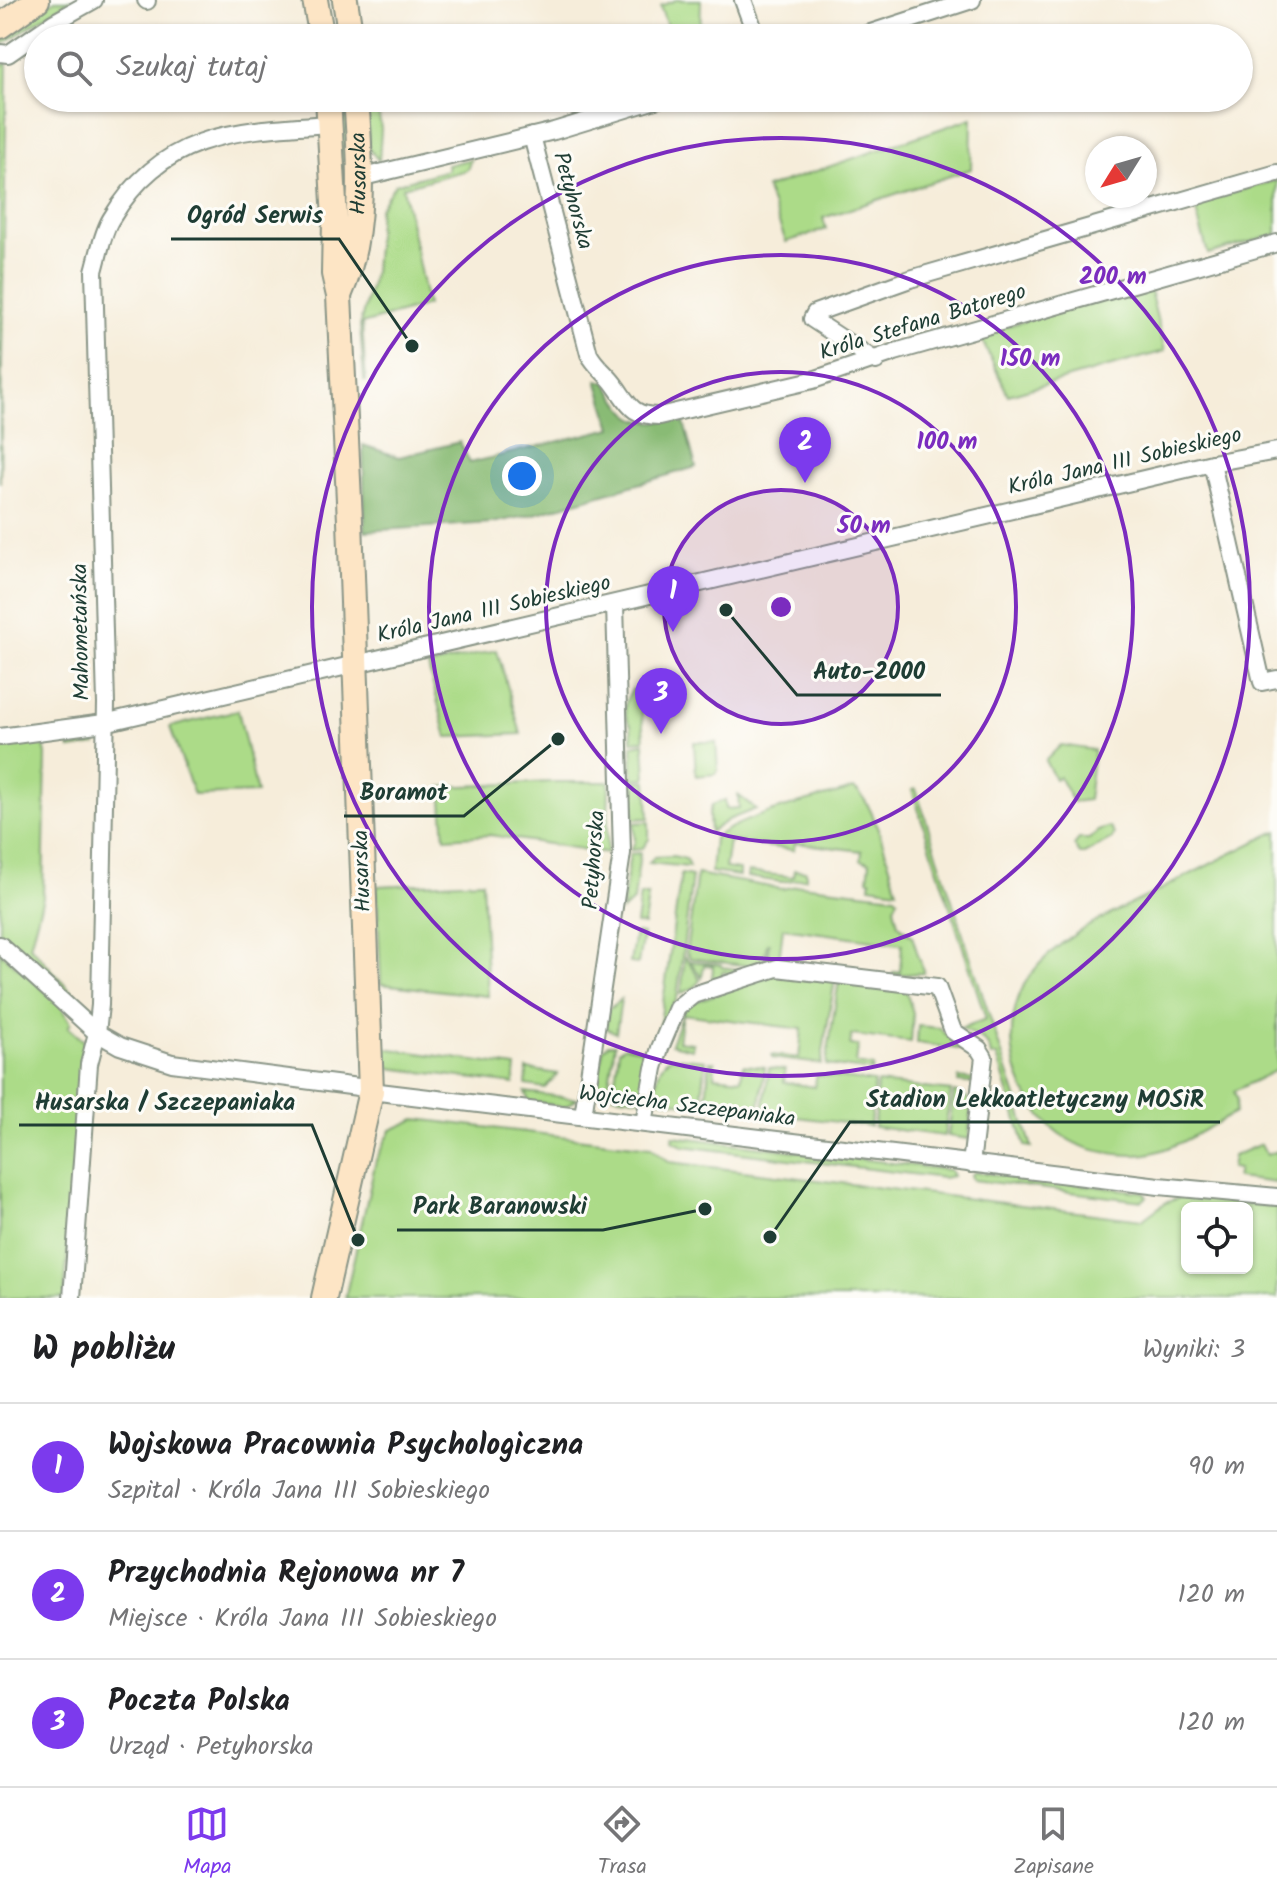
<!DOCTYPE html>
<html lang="pl">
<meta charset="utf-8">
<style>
body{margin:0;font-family:Kalam,sans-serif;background:#f6f6f6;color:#202124}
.controls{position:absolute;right:24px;bottom:24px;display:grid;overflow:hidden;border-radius:12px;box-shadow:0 2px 6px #0004}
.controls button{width:72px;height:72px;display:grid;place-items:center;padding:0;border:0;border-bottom:2px solid #e0e0e0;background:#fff;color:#202124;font:40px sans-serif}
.compass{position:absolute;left:1085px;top:136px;width:72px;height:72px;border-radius:50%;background:#fff;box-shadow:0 2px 6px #0004;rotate:233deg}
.you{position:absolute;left:522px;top:476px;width:28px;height:28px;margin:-20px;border:6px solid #fff;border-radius:50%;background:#1a73e8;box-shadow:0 0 0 12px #1a73e833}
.badge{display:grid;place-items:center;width:52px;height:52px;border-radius:50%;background:#7c3aed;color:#fff;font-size:26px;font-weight:700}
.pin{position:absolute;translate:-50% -66px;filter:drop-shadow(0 2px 4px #0008)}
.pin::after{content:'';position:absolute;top:42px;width:28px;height:24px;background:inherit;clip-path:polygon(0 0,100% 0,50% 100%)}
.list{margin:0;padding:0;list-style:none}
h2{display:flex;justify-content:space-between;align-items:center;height:104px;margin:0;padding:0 32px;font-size:34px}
h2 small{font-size:26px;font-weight:400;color:#757577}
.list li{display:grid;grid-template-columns:52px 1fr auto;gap:24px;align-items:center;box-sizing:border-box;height:128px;padding:0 32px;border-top:2px solid #e0e0e0}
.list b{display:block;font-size:30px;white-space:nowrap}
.list p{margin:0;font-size:26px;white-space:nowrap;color:#757577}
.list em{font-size:26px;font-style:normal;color:#757577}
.icon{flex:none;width:44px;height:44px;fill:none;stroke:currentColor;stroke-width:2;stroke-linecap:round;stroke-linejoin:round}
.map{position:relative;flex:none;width:1277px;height:1298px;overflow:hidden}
.search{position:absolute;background:#fff;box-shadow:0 2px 6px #0004;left:24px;right:24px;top:24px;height:88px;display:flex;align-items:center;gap:20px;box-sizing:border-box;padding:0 28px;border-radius:44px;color:#757577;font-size:30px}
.sheet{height:488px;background:#fff}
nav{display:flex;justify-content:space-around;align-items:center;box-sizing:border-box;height:112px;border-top:2px solid #e0e0e0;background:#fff;font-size:22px;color:#757577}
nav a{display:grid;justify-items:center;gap:4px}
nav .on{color:#7c3aed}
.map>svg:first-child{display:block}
</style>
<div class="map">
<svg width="1277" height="1298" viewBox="0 0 1277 1298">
<rect width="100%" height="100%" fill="#fdfcf7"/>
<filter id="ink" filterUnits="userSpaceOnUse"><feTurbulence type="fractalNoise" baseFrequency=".0125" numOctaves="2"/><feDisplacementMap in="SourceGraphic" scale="16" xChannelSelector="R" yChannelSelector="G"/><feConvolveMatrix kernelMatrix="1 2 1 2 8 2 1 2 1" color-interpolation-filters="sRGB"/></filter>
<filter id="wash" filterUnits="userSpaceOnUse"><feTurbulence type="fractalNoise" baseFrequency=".006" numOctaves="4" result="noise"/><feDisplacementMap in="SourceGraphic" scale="32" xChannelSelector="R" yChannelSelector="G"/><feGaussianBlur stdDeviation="1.8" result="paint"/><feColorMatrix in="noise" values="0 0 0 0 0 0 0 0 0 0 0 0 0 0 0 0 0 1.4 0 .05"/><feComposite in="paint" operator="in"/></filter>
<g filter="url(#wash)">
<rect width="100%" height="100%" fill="#f6edda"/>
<g fill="#acdb88" stroke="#668c5e" stroke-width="2" fill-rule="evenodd">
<polygon points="55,0 70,0 3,44 2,38 6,33"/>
<polygon points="676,0 701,0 700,38 671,38 660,6"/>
<polygon points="7,62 0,483 0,67"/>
<polygon points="336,98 343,98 350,136 348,229"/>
<polygon points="366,98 376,98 381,129 379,161 369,149"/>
<polygon points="972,118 971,169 823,218 826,229 786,242 766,188"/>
<polygon points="471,159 467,170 403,187 427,305 362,324 366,381 364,381 360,324 374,272 379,209 395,184 448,170 447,165"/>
<polygon points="1277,180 1277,234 1208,254 1194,204"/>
<polygon points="1149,286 1165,351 1008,395 979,334"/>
<polygon points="497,650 521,734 447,737 428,666"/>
<path d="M633 689 641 701 644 740 632 741 631 725C622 715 624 699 633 689Z"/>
<polygon points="238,710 257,793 194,795 170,727"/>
<polygon points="88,733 96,738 96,745 70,749 68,736"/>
<polygon points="43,742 46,754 43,897 30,946 83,1004 79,1006 0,939 0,747"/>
<polygon points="694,742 716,742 718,770 715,774 696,776"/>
<polygon points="644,743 646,778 633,779 632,745"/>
<polygon points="1061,745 1094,750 1088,800 1073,802 1059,777 1055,779 1045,761"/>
<polygon points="647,781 649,818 634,819 634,782"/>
<polygon points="552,782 609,782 607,853 490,835 445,838 441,787"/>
<path d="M853 789C873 795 890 869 897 890L870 886 871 880 868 879 870 862 861 860 862 851 795 843 794 850 729 841 725 868 739 870V876L711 872 714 838C743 815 815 800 853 789Z"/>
<path d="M916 789 1032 1147 1025 1146 997 1056H991C989 1038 974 1036 961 1028L986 1019 912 790Z"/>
<polygon points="738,795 756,809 728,820 710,832 709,814 712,805 725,800 726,809 739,808"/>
<polygon points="649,822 649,839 642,849 630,850 635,842 634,823"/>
<polygon points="1110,827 1114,834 1112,839 1084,854 1080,854 1074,845 1079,839 1089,839 1098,831"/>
<path d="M1277 831V1070L1234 1091 1237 1100 1235 1113C1208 1127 1177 1149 1147 1154 1124 1157 1089 1152 1069 1140 1015 1109 993 1026 1031 974 1061 934 1108 916 1152 894 1193 873 1235 851 1277 831Z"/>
<polygon points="640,853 634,900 622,911 630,854"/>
<polygon points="673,856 686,859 689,867 649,863 654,857"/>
<polygon points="794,870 806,871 806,878 782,882 747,877 748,872 793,877"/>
<polygon points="681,874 692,876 677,998 659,1031"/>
<polygon points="697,874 782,889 801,885 895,896 898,899 894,907 898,924 912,936 924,973 893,975 893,972 900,972 902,944 783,928 779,960 767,959 769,943 767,943 763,965 757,967 690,958 686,952"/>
<polygon points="482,881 488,996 381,984 377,886"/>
<polygon points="640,895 648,896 644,925 636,924"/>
<polygon points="635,933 643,934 638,964 630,963"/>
<polygon points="0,952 59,1003 71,1023 68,1027 84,1041 64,1298 0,1298"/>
<polygon points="685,956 700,980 695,987 681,994"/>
<polygon points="690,961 721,965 722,967 747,971 728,977 726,972 722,972 723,978 712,981 713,966 704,965 702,978"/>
<polygon points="781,972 835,979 821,1064 772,1058 772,1055 799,1058 802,1029 682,1014 678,1041 693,1043 692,1049 671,1044 685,1005"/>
<polygon points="839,980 905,988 913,1013 911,1042 852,1035 850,1045 858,1046 856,1064 873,1067 872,1071 826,1065"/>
<polygon points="621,999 616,1033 606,1028 608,1010"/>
<path d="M918 1026 940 1028C949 1044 980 1045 981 1057 982 1066 979 1076 978 1084L958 1082 959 1078 976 1080 979 1052 917 1043Z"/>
<polygon points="608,1044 615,1044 607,1095 597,1094 597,1090 603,1050"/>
<polygon points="625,1046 645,1050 650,1056 643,1099 613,1095 619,1050"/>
<polygon points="384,1048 516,1067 514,1084 390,1068 384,1059"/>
<path d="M671 1057 706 1060 701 1105 654 1099C656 1085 657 1064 671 1057Z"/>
<polygon points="710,1061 715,1062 714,1076 741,1079 743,1065 765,1067 759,1112 705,1106"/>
<polygon points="769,1068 785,1070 784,1082 814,1087 817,1075 874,1082 870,1126 763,1113"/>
<polygon points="527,1069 558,1074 545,1088 526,1085"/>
<polygon points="877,1083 951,1091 944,1136 874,1127"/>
<polygon points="525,1092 578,1099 564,1107 529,1101"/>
<polygon points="954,1092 964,1095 971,1103 969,1139 948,1136"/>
<path d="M416 1119 651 1147 670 1162 1142 1220 1165 1203 1181 1197 1277 1207V1298H345L376 1160 391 1130ZM1187 1208H1247V1268H1187Z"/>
<polygon points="673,1136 950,1170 953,1176 943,1178 683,1146 672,1141"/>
<polygon points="1261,1144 1267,1155 1277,1151 1277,1183 1236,1178 1238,1169 1231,1168 1233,1156"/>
<polygon points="975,1172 1143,1192 1147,1197 1142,1201 973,1180 971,1175"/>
</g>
<path fill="#89bb74" stroke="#547c54" stroke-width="2" d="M597 380 607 383C631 424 636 425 683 419L696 467 531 515 492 523 365 531 363 445 399 457 460 442 470 463 612 428Z"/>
</g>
<g filter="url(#ink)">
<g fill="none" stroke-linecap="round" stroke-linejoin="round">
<defs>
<g id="street">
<polyline points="146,0 147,1"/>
<polyline points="743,0 757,38"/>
<polyline points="855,38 972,0"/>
<polyline points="0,53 8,54 53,23 94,0"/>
<path d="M532 136 589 354C596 367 606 373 614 384 629 404 631 416 659 416L813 380 895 352 1277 243"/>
<polyline points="359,178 554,131 662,98"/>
<polyline points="876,361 812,319 815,313 910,279 1277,173"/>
<polyline points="1212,463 1262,682 1277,679"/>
<polyline points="0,737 104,723 1212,463 1277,451"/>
<polyline points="0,945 97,1033 120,1046 172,1063 358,1087 371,1091 1159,1186 1277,1197"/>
<polyline points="583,1116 622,853 615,604"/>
<polyline points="644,1123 654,1068 660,1048 677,1008 693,995 777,968 937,987 953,1031 979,1049 984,1057 971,1164"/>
<path d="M72 1298 89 1064 97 1033 100 1005 106 704 94 271C99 254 102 234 111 219 163 131 238 130 330 124"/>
</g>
<g id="secondary">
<polyline points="315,0 322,38"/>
<polyline points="345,0 351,38"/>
<polyline points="0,26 37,0"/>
<path id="s1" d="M340 293C366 235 361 161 356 98"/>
<polyline points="324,1298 371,1091 350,521 339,296 334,274 335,220 328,98"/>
</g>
</defs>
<use href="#street" stroke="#8a9587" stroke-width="20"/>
<use href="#secondary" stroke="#8a9587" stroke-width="28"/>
<use href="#street" stroke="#fff" stroke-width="16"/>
<use href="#secondary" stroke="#fde5c5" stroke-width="24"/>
</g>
</g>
<circle cx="781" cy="607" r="117" fill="#7b2cbf" fill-opacity=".12"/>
<g fill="none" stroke="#7b2cbf" stroke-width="4">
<circle cx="781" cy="607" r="117"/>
<circle cx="781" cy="607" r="235"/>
<circle cx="781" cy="607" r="352"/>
<circle cx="781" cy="607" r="469"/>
</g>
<g text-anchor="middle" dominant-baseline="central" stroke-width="6" stroke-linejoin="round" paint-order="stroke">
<g font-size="22" fill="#1f3d34" stroke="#fdfcf7">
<text stroke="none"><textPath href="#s1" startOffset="122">Husarska</textPath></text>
<text transform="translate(572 201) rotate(75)">Petyhorska</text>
<text transform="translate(923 323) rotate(-17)">Króla Stefana Batorego</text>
<text transform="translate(1125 462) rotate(-13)">Króla Jana III Sobieskiego</text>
<text transform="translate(494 610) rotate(-13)">Króla Jana III Sobieskiego</text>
<text transform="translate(82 632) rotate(-91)">Mahometańska</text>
<text transform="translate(595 860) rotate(-86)">Petyhorska</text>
<text transform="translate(363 871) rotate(-92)">Husarska</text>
<text transform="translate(687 1107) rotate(7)">Wojciecha Szczepaniaka</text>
</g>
</g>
<circle cx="781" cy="607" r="12" fill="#7b2cbf" stroke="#fdfcf7" stroke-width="4"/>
<g font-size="24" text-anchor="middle" font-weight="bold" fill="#7b2cbf" stroke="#fdfcf7" stroke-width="6" stroke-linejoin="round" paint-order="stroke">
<text x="1113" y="284">200 m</text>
<text x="1030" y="366">150 m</text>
<text x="947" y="449">100 m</text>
<text x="864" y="533">50 m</text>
</g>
<path fill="none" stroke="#1f3d34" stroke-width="3" d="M412 346L339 239H171M726 610L797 695H941M558 739L464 816H344M770 1237L850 1122H1220M358 1240L312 1125H19M705 1209L603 1230H397"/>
<g fill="#1f3d34" stroke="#fdfcf7" stroke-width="3">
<circle cx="412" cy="346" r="8"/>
<circle cx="726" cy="610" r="8"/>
<circle cx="558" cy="739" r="8"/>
<circle cx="770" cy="1237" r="8"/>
<circle cx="358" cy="1240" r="8"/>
<circle cx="705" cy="1209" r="8"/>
</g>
<g font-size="24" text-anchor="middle" font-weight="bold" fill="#1f3d34" stroke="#fdfcf7" stroke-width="6" stroke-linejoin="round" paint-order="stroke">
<text x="255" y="223">Ogród Serwis</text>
<text x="869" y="679">Auto-2000</text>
<text x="404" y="800">Boramot</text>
<text x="1035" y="1107">Stadion Lekkoatletyczny MOSiR</text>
<text x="165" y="1110">Husarska / Szczepaniaka</text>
<text x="500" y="1214">Park Baranowski</text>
</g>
</svg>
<div class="controls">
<button><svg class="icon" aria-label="locate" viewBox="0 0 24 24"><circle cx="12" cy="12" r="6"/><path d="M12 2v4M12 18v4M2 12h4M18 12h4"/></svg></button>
</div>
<svg class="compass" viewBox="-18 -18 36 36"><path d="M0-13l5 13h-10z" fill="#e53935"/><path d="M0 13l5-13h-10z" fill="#757577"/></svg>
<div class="you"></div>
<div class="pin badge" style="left:673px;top:632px">1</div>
<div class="pin badge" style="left:805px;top:483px">2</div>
<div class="pin badge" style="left:661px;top:734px">3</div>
<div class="search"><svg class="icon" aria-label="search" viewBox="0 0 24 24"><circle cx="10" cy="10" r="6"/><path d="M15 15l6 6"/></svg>Szukaj tutaj</div>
</div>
<section class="sheet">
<h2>W pobliżu<small>Wyniki: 3</small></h2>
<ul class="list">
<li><span class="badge">1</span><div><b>Wojskowa Pracownia Psychologiczna</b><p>Szpital · Króla Jana III Sobieskiego</p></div><em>90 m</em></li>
<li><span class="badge">2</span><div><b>Przychodnia Rejonowa nr 7</b><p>Miejsce · Króla Jana III Sobieskiego</p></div><em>120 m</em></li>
<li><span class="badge">3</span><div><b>Poczta Polska</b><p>Urząd · Petyhorska</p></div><em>120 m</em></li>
</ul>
</section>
<nav>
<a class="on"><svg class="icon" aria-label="map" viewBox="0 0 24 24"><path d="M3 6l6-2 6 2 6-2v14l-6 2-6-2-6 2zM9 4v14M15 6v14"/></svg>Mapa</a>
<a><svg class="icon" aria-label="directions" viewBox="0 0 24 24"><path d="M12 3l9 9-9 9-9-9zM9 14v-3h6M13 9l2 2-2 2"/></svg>Trasa</a>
<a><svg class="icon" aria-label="saved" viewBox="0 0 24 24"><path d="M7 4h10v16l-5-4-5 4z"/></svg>Zapisane</a>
</nav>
